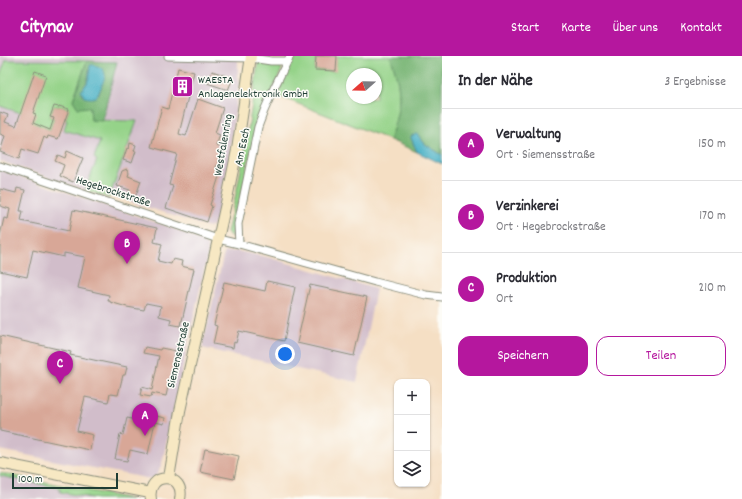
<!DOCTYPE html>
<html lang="de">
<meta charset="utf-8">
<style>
body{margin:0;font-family:Dekko,sans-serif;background:#f7f7f7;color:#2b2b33}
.controls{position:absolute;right:12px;bottom:12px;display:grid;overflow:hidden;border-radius:8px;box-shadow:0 1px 3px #0004}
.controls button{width:36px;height:36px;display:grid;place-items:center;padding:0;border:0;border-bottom:1px solid #e1e1e2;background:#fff;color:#2b2b33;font:20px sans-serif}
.compass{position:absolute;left:346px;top:12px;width:36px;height:36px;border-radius:50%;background:#fff;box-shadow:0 1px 3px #0004;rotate:250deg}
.scale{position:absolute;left:12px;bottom:10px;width:106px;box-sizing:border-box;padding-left:4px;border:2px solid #1f3d34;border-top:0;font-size:11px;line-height:14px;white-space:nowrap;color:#1f3d34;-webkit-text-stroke:3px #fdfcf7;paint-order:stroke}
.you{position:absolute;left:285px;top:298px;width:14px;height:14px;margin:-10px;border:3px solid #fff;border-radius:50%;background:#1a73e8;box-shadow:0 0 0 6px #1a73e833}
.badge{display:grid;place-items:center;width:26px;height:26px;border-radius:50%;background:#b5179e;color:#fff;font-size:13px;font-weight:700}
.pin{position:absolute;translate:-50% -33px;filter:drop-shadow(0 1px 2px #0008)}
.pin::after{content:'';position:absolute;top:21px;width:14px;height:12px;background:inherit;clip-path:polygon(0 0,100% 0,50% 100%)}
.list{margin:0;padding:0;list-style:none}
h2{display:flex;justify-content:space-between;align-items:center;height:52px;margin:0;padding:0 16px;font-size:17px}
h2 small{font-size:13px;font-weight:400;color:#7c7c81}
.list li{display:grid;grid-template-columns:26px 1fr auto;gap:12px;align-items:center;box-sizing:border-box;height:72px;padding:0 16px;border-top:1px solid #e1e1e2}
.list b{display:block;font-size:15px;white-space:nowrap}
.list p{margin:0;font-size:13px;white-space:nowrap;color:#7c7c81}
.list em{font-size:13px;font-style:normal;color:#7c7c81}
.actions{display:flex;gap:8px;padding:12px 16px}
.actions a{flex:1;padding:9px 0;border:1px solid #b5179e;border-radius:12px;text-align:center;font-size:14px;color:#b5179e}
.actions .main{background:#b5179e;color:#fff}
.icon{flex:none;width:22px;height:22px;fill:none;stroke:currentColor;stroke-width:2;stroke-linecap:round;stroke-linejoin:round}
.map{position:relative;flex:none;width:442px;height:443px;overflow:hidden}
header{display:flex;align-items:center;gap:24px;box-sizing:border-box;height:56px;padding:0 20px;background:#b5179e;color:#fff}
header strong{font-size:19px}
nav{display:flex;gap:22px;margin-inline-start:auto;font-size:14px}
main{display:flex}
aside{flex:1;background:#fff}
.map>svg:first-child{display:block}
</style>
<header>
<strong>Citynav</strong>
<nav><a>Start</a><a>Karte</a><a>Über uns</a><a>Kontakt</a></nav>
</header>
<main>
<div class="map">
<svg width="442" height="443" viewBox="0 0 442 443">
<rect width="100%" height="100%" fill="#fdfcf7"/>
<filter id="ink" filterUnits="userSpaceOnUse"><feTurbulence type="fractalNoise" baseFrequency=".025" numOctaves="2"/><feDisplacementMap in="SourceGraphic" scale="8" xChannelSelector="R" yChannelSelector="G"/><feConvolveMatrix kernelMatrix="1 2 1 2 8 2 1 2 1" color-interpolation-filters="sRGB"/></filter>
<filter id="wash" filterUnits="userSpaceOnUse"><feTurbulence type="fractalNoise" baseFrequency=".012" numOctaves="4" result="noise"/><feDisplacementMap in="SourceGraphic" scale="16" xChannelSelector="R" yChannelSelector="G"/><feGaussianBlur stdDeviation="0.9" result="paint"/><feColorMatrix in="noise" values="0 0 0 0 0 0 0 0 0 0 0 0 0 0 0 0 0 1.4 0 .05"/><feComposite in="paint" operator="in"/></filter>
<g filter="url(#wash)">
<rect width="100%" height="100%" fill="#f5dfc4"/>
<g fill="#d1bdca">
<polygon points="0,0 238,0 238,19 239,25 228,110 216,164 213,170 208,171 110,139 109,142 0,105"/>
<polygon points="0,114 173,172 196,183 203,187 207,190 208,196 162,407 157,419 151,423 0,394"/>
<polygon points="237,195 267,201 376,233 357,326 202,292 223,201 225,196"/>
<polygon points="0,420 60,432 117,443 0,443"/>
</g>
<g fill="#95d389" stroke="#5a885e" fill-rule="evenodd">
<path d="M292 0H316L315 14 335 15 337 0H390C395 12 399 27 399 41 399 55 394 70 390 84L273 38ZM352 18H376V42H352Z"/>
<polygon points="6,4 87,5 73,44 90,51 91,64 137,65 109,142 85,134 97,104 94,102 100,85 64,74 67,64 65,64 69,53 59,50 59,51 54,50 50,61 54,62 50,74 36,68 32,69 21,57 0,50 0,19"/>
<path d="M258 7H265L278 8 282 13 256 71 234 173 231 181 227 176C241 121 250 64 258 7Z"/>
<polygon points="0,417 131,443 97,443 60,436 60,432 0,420"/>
</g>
<g fill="#78b575" stroke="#4c7954" fill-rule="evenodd">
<path d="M390 0H442V99L425 88 420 81 411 82 417 96 390 84C394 70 399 55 399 41 399 27 395 12 390 0Z"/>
<path d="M87 5 117 6 102 65 91 64 90 51 78 52 73 44ZM89 12 105 19 99 38 84 41 82 38 81 35C87 28 89 22 89 12Z"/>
</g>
<g fill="#45afc4" stroke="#32767c">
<path d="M90 9C96 8 105 12 105 19 105 22 99 38 97 40 93 43 88 42 84 41L81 35 87 27 89 20Z"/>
<polygon points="417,78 425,88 442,99 442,108 417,96 411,82 411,80"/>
</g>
<g id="blocks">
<g fill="#d8a797">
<polygon points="316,0 337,0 336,15 315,14"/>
<polygon points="178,12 194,16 179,78 186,80 198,43 223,52 215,77 220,79 216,90 223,92 216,112 221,114 210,149 212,150 207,166 166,152 173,130 169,129 177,98 151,91 162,51 168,53"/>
<polygon points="35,15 46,19 33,57 36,58 33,67 50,74 54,62 50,61 54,50 59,51 59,50 69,53 58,83 48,80 47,83 44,81 38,98 22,93 19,103 0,96 5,80 0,78 0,56 8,59 5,66 16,70"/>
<polygon points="212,15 233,22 228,34 207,27"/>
<polygon points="130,87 136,89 134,95 136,95 132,107 123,104 127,92 129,93"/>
<polygon points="67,95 83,102 73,126 60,120 64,109 55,105 58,99 65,102"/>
<polygon points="127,113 129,117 128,120 141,125 135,142 128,139 130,134 117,130 122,115"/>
<polygon points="17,132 25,134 20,155 23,155 21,165 69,175 73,154 157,172 154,186 162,188 158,205 171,208 173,203 182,205 181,210 194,213 182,265 181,265 180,270 170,268 171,263 159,260 161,250 146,247 144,254 127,251 110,246 110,245 108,245 109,239 78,232 85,201 64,197 64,201 33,194 27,221 0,215 0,180 4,162 8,163 10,153 0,150 0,133 16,137"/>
<polygon points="267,225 295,231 284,285 239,275 236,287 234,286 233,292 213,288 217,270 214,269 224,226 265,235"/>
<polygon points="310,229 367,241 354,300 297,287"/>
<polygon points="0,280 71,296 70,299 127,311 125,319 123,319 118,339 110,338 108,346 85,341 77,375 93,379 90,394 0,375"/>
<polygon points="145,291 160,294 161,292 176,295 166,340 152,337 151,341 140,339 142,331 152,334 159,300 143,297"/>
<polygon points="143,354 152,355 151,358 156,359 156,360 165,362 164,368 155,366 148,398 130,394 127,405 115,403 120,378 123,379 127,362 141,365"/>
<polygon points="205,393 239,400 234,423 200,416"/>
</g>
</g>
</g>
<g filter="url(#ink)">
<use href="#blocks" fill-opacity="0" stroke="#8a8e7c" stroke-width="1"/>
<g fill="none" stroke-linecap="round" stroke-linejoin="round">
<defs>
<g id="street">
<polyline points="168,0 251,2 271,5 288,5"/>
<polyline points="0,110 218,183 239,188 375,226 426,239 442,241"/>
<polyline points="239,188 238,168 258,71 264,55 274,32 290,0"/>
</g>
<g id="secondary">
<polyline points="0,407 150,437"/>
<polyline points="169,422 180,355 228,138 237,94 251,0"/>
<path d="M151 443C146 415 186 416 180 443"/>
</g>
</defs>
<use href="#street" stroke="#8a8e7c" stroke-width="9"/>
<use href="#secondary" stroke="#8a8e7c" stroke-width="12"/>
<use href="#street" stroke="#fff" stroke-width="7"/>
<use href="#secondary" stroke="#f7e8c3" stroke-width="10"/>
</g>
</g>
<defs>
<symbol id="building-square" viewBox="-11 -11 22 22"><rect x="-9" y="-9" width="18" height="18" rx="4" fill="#b5179e" stroke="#fdfcf7"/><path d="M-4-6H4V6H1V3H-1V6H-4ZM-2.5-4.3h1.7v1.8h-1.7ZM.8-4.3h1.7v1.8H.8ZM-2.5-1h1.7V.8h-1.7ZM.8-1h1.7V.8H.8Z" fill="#fff"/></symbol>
</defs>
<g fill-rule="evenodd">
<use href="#building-square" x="170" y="18" width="25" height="25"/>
</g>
<g text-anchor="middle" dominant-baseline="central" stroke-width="3" stroke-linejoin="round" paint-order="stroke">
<g font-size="12" fill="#1f3d34" stroke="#fdfcf7" text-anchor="start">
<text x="198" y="24">WAESTA<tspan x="198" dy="14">Anlagenelektronik GmbH</tspan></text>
</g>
<g font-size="12" fill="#1f3d34" stroke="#fdfcf7">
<text transform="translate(224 89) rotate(-80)">Westfalenring</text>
<text transform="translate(243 91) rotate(-78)">Am Esch</text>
<text transform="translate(113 136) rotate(18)">Hegebrockstraße</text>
<text transform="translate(179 299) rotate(-77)">Siemensstraße</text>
</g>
</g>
</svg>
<div class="controls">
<button>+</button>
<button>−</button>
<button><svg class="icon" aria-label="layers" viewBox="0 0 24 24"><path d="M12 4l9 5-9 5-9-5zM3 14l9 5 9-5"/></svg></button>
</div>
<svg class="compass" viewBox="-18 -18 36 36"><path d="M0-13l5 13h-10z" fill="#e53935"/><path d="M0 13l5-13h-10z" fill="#7c7c81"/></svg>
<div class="scale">100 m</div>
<div class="you"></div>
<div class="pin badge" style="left:145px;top:380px">A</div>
<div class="pin badge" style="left:127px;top:208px">B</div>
<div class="pin badge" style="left:60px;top:328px">C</div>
</div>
<aside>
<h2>In der Nähe<small>3 Ergebnisse</small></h2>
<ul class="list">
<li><span class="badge">A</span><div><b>Verwaltung</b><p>Ort · Siemensstraße</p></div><em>150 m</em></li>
<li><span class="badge">B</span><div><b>Verzinkerei</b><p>Ort · Hegebrockstraße</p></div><em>170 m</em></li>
<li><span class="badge">C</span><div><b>Produktion</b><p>Ort</p></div><em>210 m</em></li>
</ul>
<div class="actions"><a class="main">Speichern</a><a>Teilen</a></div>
</aside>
</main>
